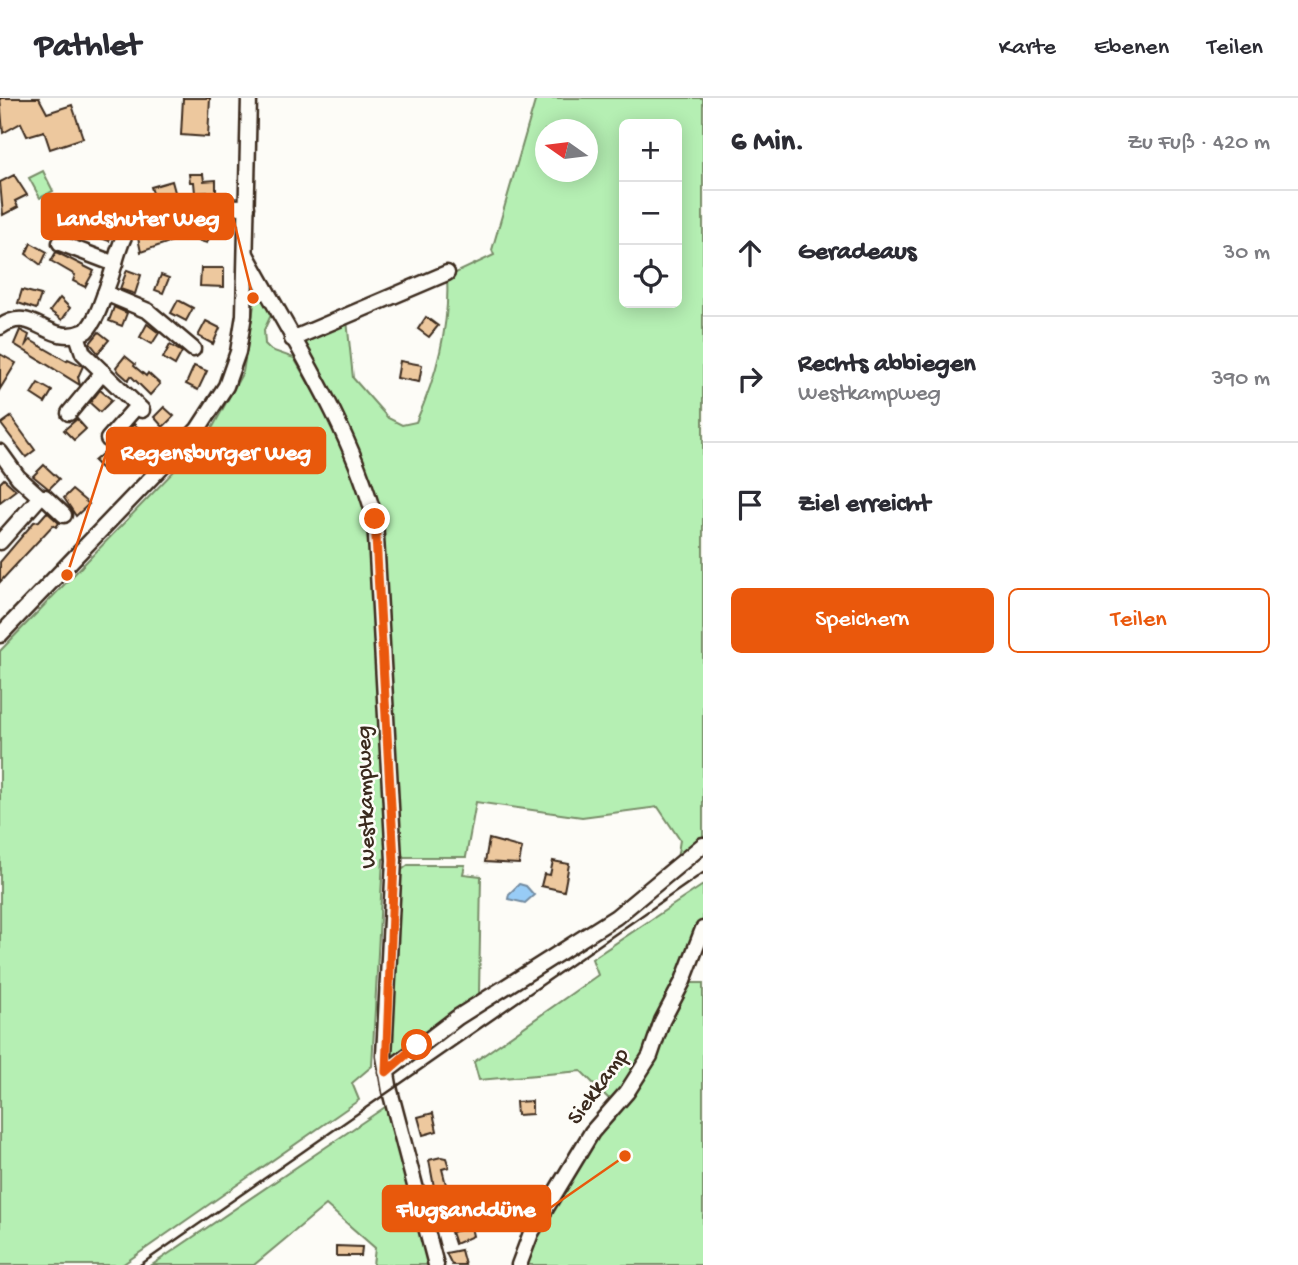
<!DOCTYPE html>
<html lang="de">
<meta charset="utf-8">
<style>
body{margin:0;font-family:"Gochi Hand",sans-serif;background:#f7f7f7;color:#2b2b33}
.controls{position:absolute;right:21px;top:21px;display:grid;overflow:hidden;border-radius:10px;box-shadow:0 4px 18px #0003}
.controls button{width:63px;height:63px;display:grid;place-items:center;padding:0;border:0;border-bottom:2px solid #e1e1e2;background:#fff;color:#2b2b33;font:35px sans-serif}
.compass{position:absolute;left:535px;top:21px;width:63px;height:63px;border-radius:50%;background:#fff;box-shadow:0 4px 18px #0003;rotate:284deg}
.stop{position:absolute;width:21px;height:21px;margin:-16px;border:5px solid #ea580c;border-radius:50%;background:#fff}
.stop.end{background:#ea580c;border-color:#fff;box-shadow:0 2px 7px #0008}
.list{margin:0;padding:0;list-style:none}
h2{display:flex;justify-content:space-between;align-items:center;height:91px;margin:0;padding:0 28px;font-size:30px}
h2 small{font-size:23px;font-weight:400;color:#7c7c81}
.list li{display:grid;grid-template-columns:46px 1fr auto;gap:21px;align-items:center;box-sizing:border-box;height:126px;padding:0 28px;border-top:2px solid #e1e1e2}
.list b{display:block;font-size:26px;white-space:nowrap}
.list p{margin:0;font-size:23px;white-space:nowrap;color:#7c7c81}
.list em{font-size:23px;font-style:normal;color:#7c7c81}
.actions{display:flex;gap:14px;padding:21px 28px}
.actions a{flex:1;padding:16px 0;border:2px solid #ea580c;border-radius:10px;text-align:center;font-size:24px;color:#ea580c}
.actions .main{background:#ea580c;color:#fff}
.icon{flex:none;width:38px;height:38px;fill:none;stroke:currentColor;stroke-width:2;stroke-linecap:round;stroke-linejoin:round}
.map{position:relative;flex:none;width:703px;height:1167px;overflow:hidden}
header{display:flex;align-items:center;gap:42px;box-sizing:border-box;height:98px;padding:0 35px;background:#fff;border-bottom:2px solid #e1e1e2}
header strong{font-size:33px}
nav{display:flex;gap:38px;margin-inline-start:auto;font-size:24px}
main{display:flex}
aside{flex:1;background:#fff}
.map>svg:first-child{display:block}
</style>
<header>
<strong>Pathlet</strong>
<nav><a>Karte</a><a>Ebenen</a><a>Teilen</a></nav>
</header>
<main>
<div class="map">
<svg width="703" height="1167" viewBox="0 0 703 1167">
<rect width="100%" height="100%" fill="#fdfcf7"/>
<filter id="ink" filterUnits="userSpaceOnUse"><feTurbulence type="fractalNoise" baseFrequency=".0143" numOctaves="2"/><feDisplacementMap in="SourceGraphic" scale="14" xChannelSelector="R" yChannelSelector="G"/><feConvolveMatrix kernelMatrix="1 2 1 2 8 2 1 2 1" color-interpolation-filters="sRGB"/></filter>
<g filter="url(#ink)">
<g fill="#b5efb3" stroke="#788c68" stroke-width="2" fill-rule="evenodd">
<path d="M536 0H703V745L677 761 680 742 658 709 582 719 476 704 466 759H404L398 754 383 452 302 240 347 222 353 280 388 320 402 327 416 324C436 280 450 228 447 179L494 157 492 152ZM624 26H677V205H624ZM545 32H587V74H545Z"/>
<polygon points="43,73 53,93 40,100 29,80"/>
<polygon points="257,189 272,215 264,232 265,246 271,252 294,260 349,356 370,423 390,759 383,761 372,968 352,985 359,1002 122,1167 0,1167 0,553 208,338 243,274"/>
<polygon points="408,767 465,767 463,776 481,778 479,897 388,964 398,775"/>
<polygon points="703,787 703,823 688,855 686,885 703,885 703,1167 515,1167 611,1003 581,973 479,982 474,964 598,877 592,861"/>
<polygon points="388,1007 431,1167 373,1167 375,1150 326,1107 254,1167 152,1167"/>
</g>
<polygon fill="#98ccf6" stroke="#738ba0" stroke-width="2" points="519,786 526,788 534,797 525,805 508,801 509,796"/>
<g fill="#edc89e" stroke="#3b2a1e" stroke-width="2">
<polygon points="0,0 39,0 47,15 72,7 83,40 50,51 44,33 27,38 21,25 3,35"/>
<polygon points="183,0 210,0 208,39 181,37"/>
<polygon points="189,76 203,76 204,83 216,82 216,94 195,95 194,84 190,84"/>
<polygon points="14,77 27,97 15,103 18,109 3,117 0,84"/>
<polygon points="172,83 175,94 156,105 151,89"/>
<polygon points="129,96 135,110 120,116 114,102"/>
<polygon points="100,123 114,127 109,143 95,138"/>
<polygon points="203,124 223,124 223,132 212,132 207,145 197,142 197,128 203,128"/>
<polygon points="180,127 183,139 141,154 138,140"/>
<polygon points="31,145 47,154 41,167 26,156"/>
<polygon points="56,154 94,173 85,189 73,183 75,177 51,163"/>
<polygon points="201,170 224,170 224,189 200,188"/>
<polygon points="127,172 141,177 135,196 120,191"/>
<polygon points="161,177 169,180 163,195 155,192"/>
<polygon points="22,192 41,197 36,211 18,205"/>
<polygon points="60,200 70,210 62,222 50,213"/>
<polygon points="178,202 193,210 186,223 171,215"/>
<polygon points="114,209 127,215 122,228 109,223"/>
<polygon points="426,219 438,228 429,239 418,231"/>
<polygon points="206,223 220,230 213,246 198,238"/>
<polygon points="147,226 159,235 152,246 140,239"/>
<polygon points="20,232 29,237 25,249 30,242 67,263 68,261 83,268 78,279 80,287 14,246"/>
<polygon points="99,234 109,242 98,255 90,245"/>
<polygon points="170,247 182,254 175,267 163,260"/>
<polygon points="0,256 16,265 0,291"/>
<polygon points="125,258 135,266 134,268 146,278 148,275 160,286 150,297 131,278 128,282 119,274 116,269"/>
<polygon points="400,263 422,267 419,284 397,280"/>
<polygon points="194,268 207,273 198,292 186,286"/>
<polygon points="38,285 52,293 45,305 31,296"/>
<polygon points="100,292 112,302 100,314 90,305"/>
<polygon points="164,309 174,318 163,329 154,319"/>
<polygon points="11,319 35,352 26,359 1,326"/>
<polygon points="77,321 86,331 74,342 64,332"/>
<polygon points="134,326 144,335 132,348 123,339"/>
<polygon points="109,350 119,363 104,373 94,363"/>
<polygon points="44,367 59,381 49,391 33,378"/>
<polygon points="4,381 16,392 0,404 0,385"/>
<polygon points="72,392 89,406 76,418 64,400"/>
<polygon points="47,414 59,425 56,429 53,427 0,484 0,464 34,424 39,423"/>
<polygon points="489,741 522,750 519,766 485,764"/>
<polygon points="553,763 569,766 564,793 541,788 544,776 550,777"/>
<polygon points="532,1003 532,1016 517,1017 516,1004"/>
<polygon points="433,1015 437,1033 423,1037 418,1019"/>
<polygon points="441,1059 446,1060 449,1069 442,1071 449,1098 441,1100 436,1100 429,1062"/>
<polygon points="471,1129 473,1138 455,1146 451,1134"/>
<polygon points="336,1148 362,1149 361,1158 336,1158"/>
<polygon points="461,1152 465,1167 452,1167 446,1155"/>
</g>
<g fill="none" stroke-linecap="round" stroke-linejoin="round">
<defs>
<g id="minor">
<polyline points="60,145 115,166"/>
<path d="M246 156C293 242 349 326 375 421L394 762 384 958 390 993 436 1167"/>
<polyline points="105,195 148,213 193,251"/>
<path d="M0 229C35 205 46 250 86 233 98 220 103 200 109 184 115 168 118 147 127 133 146 104 217 109 247 109"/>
<polyline points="77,237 83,255 142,312"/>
<polyline points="292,241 447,175"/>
<polyline points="69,315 103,274"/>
<polyline points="108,341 137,308"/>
<polyline points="0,354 18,379 40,399 0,444"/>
<polyline points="40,399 45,399 64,417"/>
<polyline points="0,537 198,331 226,288 238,254 244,217 249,0"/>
<polyline points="386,974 458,919 616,819 703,747"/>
<polyline points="519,1167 531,1135 592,1034 627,994 650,958 662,923 683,883 703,831"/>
</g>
</defs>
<use href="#minor" stroke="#3b2a1e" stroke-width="19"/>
<use href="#minor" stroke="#fdfcf7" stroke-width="14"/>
<polyline stroke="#3b2a1e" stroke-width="2.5" points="140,1167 703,775"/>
</g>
</g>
<g fill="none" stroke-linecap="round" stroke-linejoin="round" filter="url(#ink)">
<polyline stroke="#ea580c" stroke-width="9" points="375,421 394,762 386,974 417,947"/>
</g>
<g text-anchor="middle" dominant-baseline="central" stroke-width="5" stroke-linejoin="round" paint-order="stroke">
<g font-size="23" fill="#3b2a1e" stroke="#fdfcf7">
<text transform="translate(367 699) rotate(-92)">Westkampweg</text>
<text transform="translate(599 989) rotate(-54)">Siekkamp</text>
</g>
</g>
<path fill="none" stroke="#e8590c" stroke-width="2.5" d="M253 200L233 119M67 477L107 353M625 1058L550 1110"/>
<g fill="#e8590c" stroke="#fdfcf7" stroke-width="2.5">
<circle cx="253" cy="200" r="7"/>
<circle cx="67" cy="477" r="7"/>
<circle cx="625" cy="1058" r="7"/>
</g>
<g fill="#e8590c" stroke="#e8590c" stroke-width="2.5">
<rect x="42" y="96" width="191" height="45" rx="7"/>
<rect x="107" y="330" width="218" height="45" rx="7"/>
<rect x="383" y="1088" width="167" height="45" rx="7"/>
</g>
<g font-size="24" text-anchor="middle" font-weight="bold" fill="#fff">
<text x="138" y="127">Landshuter Weg</text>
<text x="216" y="361">Regensburger Weg</text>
<text x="466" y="1118">Flugsanddüne</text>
</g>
</svg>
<div class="controls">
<button>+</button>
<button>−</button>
<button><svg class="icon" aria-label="locate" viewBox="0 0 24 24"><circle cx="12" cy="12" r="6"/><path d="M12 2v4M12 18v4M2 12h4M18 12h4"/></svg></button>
</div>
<svg class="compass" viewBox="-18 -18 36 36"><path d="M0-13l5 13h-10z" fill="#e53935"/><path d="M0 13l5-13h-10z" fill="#7c7c81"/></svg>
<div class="stop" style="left:417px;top:947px"></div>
<div class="stop end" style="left:375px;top:421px"></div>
</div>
<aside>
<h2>6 Min.<small>Zu Fuß · 420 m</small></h2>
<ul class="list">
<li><svg class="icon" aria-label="ahead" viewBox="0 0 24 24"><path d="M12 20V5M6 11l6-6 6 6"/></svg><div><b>Geradeaus</b></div><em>30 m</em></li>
<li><svg class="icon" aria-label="right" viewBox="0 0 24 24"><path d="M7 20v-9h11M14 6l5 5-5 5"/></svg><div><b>Rechts abbiegen</b><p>Westkampweg</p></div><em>390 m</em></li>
<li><svg class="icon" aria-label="arrive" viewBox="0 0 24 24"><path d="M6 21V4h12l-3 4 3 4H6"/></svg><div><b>Ziel erreicht</b></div></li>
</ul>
<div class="actions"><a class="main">Speichern</a><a>Teilen</a></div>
</aside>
</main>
